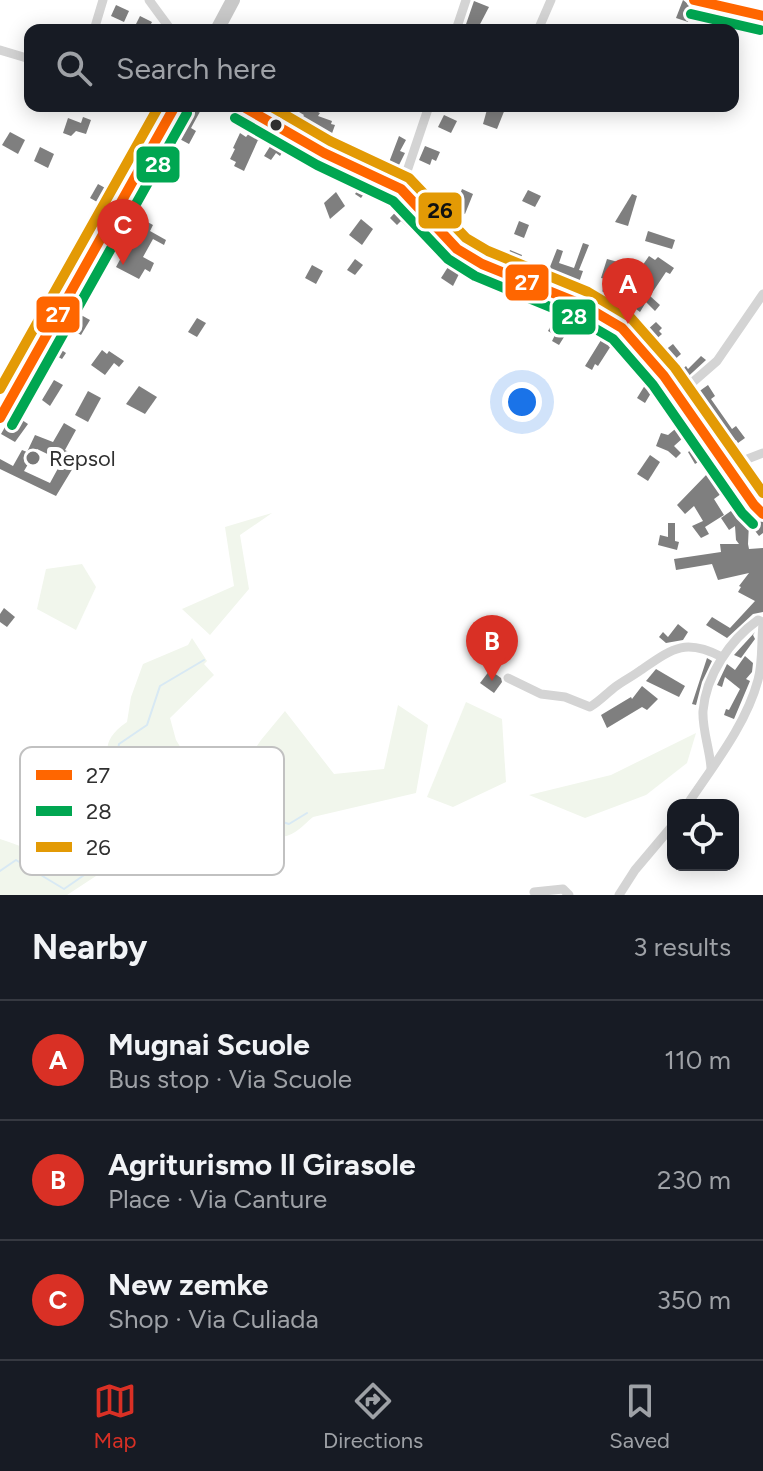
<!DOCTYPE html>
<meta charset="utf-8">
<style>
body{margin:0;font-family:Figtree,sans-serif;background:#20242c;color:#f1f3f6}
.controls{position:absolute;right:24px;bottom:24px;display:grid;overflow:hidden;border-radius:16px;box-shadow:0 4px 20px #0003}
.controls button{width:72px;height:72px;display:grid;place-items:center;padding:0;border:0;border-bottom:2px solid #363941;background:#171b24;color:#f1f3f6;font:40px sans-serif}
.you{position:absolute;left:522px;top:402px;width:28px;height:28px;margin:-20px;border:6px solid #fff;border-radius:50%;background:#1a73e8;box-shadow:0 0 0 12px #1a73e833}
.badge{display:grid;place-items:center;width:52px;height:52px;border-radius:50%;background:#d93025;color:#fff;font-size:26px;font-weight:700}
.pin{position:absolute;translate:-50% -66px;filter:drop-shadow(0 2px 4px #0008)}
.pin::after{content:'';position:absolute;top:42px;width:28px;height:24px;background:inherit;clip-path:polygon(0 0,100% 0,50% 100%)}
.list{margin:0;padding:0;list-style:none}
h2{display:flex;justify-content:space-between;align-items:center;height:104px;margin:0;padding:0 32px;font-size:34px}
h2 small{font-size:26px;font-weight:400;color:#9ea1a6}
.list li{display:grid;grid-template-columns:52px 1fr auto;gap:24px;align-items:center;box-sizing:border-box;height:120px;padding:0 32px;border-top:2px solid #363941}
.list b{display:block;font-size:30px;white-space:nowrap}
.list p{margin:0;font-size:26px;white-space:nowrap;color:#9ea1a6}
.list em{font-size:26px;font-style:normal;color:#9ea1a6}
.icon{flex:none;width:44px;height:44px;fill:none;stroke:currentColor;stroke-width:2;stroke-linecap:round;stroke-linejoin:round}
.map{position:relative;flex:none;width:763px;height:895px;overflow:hidden}
.search{position:absolute;background:#171b24;box-shadow:0 4px 20px #0003;left:24px;right:24px;top:24px;height:88px;display:flex;align-items:center;gap:20px;box-sizing:border-box;padding:0 28px;border-radius:16px;color:#9ea1a6;font-size:30px}
.sheet{height:464px;background:#171b24}
nav{display:flex;justify-content:space-around;align-items:center;box-sizing:border-box;height:112px;border-top:2px solid #363941;background:#171b24;font-size:22px;color:#9ea1a6}
nav a{display:grid;justify-items:center;gap:4px}
nav .on{color:#d93025}
.map>svg:first-child{display:block}
</style>
<div class="map">
<svg width="763" height="895" viewBox="0 0 763 895">
<rect width="100%" height="100%" fill="#fff"/>
<g fill="#f1f6ec">
<polygon points="272,513 240,535 249,589 210,635 182,609 234,586 225,527"/>
<polygon points="82,564 96,587 76,630 37,609 46,569"/>
<path d="M192 638 207 661 204 664 214 675 170 718 176 740 184 753C176 770 156 795 168 813 176 824 180 826 186 840L213 833 225 820 242 810 255 796 238 774 261 740 285 711 334 774 384 769 398 705 428 725 416 793 313 817C302 826 297 834 282 837L271 827C261 829 247 829 239 835 232 840 227 847 220 852 191 868 163 877 135 857L122 859 67 895H0V839C24 846 47 859 70 869L116 829 104 813 116 788C110 759 95 744 127 722L131 697 143 664 188 645Z"/>
<polygon points="466,702 502,719 506,782 453,807 427,797"/>
<polygon points="696,733 687,763 646,795 585,818 529,795 611,775"/>
</g>
<g fill="none" stroke-linecap="round" stroke-linejoin="round">
<g stroke="#d8e9f4" stroke-width="2">
<polyline points="128,843 112,819 128,792 115,767 119,744 147,725 160,686 204,660"/>
<polyline points="0,871 16,860 64,889 129,844 143,847 158,865 183,869 208,859 261,822 273,819 289,824 307,813"/>
</g>
</g>
<g fill="#7f7f7f" fill-rule="evenodd">
<polygon points="683,0 692,7 688,22 676,18"/>
<polygon points="474,1 489,7 477,30 464,30"/>
<polygon points="116,5 129,11 124,22 111,16"/>
<polygon points="726,15 738,18 734,30 722,30"/>
<polygon points="140,16 152,22 148,30 135,26"/>
<polygon points="188,106 203,106 191,128 196,131 189,144 172,135"/>
<polygon points="289,106 320,106 316,111 320,113 318,116 332,121 331,124 335,125 330,139 308,132 297,125 304,115"/>
<polygon points="488,106 505,109 497,129 483,124"/>
<polygon points="444,115 457,121 451,133 438,127"/>
<polygon points="83,117 91,120 86,134 76,131 71,136 63,133 68,118 81,123"/>
<polygon points="256,124 266,130 260,141 258,140 244,171 234,166 236,162 230,159 235,149 233,148 240,133 246,137"/>
<polygon points="10,132 25,140 18,154 2,145"/>
<polygon points="399,136 406,140 400,151 405,153 397,169 388,165"/>
<polygon points="276,137 287,144 280,156 276,153 271,160 264,156"/>
<polygon points="425,146 440,152 436,161 432,159 430,165 419,160"/>
<polygon points="40,147 54,154 48,168 34,161"/>
<polygon points="365,180 384,190 385,190 381,196 369,187 361,198 355,194"/>
<polygon points="98,184 107,189 99,203 90,198"/>
<polygon points="462,189 473,194 465,214 454,210"/>
<polygon points="528,190 541,196 535,207 522,201"/>
<polygon points="336,192 345,206 330,219 324,203"/>
<polygon points="632,194 637,196 628,226 615,222"/>
<polygon points="404,203 411,211 409,212 428,230 420,239 401,221 397,225 390,218"/>
<polygon points="142,219 153,225 150,231 166,240 164,245 153,239 143,257 154,263 150,272 145,269 139,279 116,267"/>
<polygon points="361,219 373,229 362,245 349,235"/>
<polygon points="519,221 529,225 524,238 514,234"/>
<polygon points="648,231 675,240 672,249 645,241"/>
<polygon points="583,243 589,245 579,270 583,271 577,288 546,277 557,249 563,251 559,263 574,268"/>
<polygon points="510,250 522,255 517,269 505,264"/>
<polygon points="649,256 655,260 658,257 674,268 670,274 666,272 650,296 660,305 655,311 646,302 640,312 636,309 630,318 621,308 638,282 633,279"/>
<polygon points="355,259 363,265 355,275 347,270"/>
<polygon points="607,259 618,262 607,307 598,305 606,279 601,278"/>
<polygon points="312,265 323,271 316,284 305,278"/>
<polygon points="448,267 459,274 453,286 441,278"/>
<polygon points="81,315 90,320 81,335 72,330"/>
<polygon points="197,318 206,323 197,337 188,332"/>
<polygon points="555,318 571,326 559,345 552,341 555,335 548,331"/>
<polygon points="656,322 662,328 659,331 662,334 654,341 646,331"/>
<polygon points="60,331 68,336 60,349 66,353 62,359 49,352"/>
<polygon points="606,332 616,338 598,366 595,364 592,370 585,366"/>
<polygon points="673,344 681,354 673,361 664,351"/>
<polygon points="627,349 639,359 634,366 622,354"/>
<polygon points="102,350 107,354 109,351 124,361 119,367 114,363 105,375 91,365"/>
<polygon points="701,356 706,360 681,383 675,376 686,366 688,369"/>
<polygon points="652,374 671,398 664,406 651,393 645,403 637,398"/>
<polygon points="54,380 63,385 50,406 42,400"/>
<polygon points="708,385 715,396 711,399 732,429 736,426 745,438 738,443 736,440 729,444 694,395"/>
<polygon points="139,386 157,397 145,414 126,404"/>
<polygon points="88,391 101,398 88,422 75,415"/>
<polygon points="22,420 28,424 15,442 1,434 5,427 14,431"/>
<polygon points="686,420 693,429 674,446 681,453 676,458 668,451 656,446 661,433 668,435"/>
<path d="M64 423 76 430 65 450 79 458 56 496 0 469V459L13 466 22 450 27 452 35 435 53 442ZM37 449 62 461 50 483 24 471Z"/>
<polygon points="703,443 711,454 695,464 688,452"/>
<polygon points="650,455 660,462 648,481 637,474"/>
<polygon points="717,463 733,485 714,499 724,515 705,527 709,534 701,538 692,526 703,521 694,506 685,514 677,505 709,472 707,470"/>
<polygon points="738,506 741,511 747,508 763,521 763,533 759,536 749,523 748,544 749,549 763,548 763,612 753,614 727,638 706,625 712,617 730,628 755,601 738,592 741,587 739,586 749,573 718,580 712,564 676,570 674,559 721,552 720,544 739,544 736,540 735,526 729,530 721,518"/>
<polygon points="668,523 675,523 675,541 679,542 677,550 658,545 660,535 668,537"/>
<polygon points="4,608 15,617 7,627 0,622 0,614"/>
<polygon points="678,624 688,632 683,640 666,643 659,637 663,632 668,637"/>
<polygon points="755,632 753,635 755,639 741,658 734,655"/>
<polygon points="745,656 753,663 752,672 746,679 750,681 734,719 724,715 726,709 729,710 740,689 725,677 722,687 717,685 727,664 735,670"/>
<polygon points="707,658 712,661 702,682 696,705 692,704"/>
<polygon points="656,669 685,686 679,697 646,681"/>
<polygon points="490,670 501,678 502,682 494,693 480,683"/>
<polygon points="642,686 658,699 647,710 642,707 607,728 601,715 631,697 632,699"/>
</g>
<g fill="none" stroke-linecap="round" stroke-linejoin="round">
<g stroke="#d4d4d4" stroke-width="9">
<polyline points="149,0 171,30"/>
<polyline points="694,0 763,16"/>
<polyline points="94,30 103,0"/>
<polyline points="456,30 466,0"/>
<polyline points="538,30 551,0"/>
<polyline points="0,50 30,59"/>
<polyline points="242,106 324,153 401,189 457,249 482,264 583,305 622,328 664,376 727,463 754,505 763,514"/>
<polyline points="401,189 429,106"/>
<polyline points="678,395 717,361 763,294"/>
<polyline points="727,463 737,463 763,453"/>
<path d="M508 678 541 694 565 697 590 707C600 701 606 694 615 687 623 681 633 676 641 670 673 648 685 638 722 657"/>
<path d="M711 768C710 750 702 729 703 711 706 675 730 640 758 620L763 622"/>
<path d="M687 805C713 766 746 725 758 680 763 662 761 642 763 624"/>
<polyline points="534,892 563,889 569,895"/>
<polyline points="619,895 635,870 673,825"/>
</g>
<g stroke="#c8c8c8" stroke-width="14">
<polyline points="217,30 233,0"/>
<polyline points="0,418 175,106"/>
</g>
<defs>
<g id="bus-1">
<polyline points="694,0 763,16"/>
<polyline points="242,106 324,153 401,189 457,249 482,264 583,305 622,328 664,376 754,505 763,514"/>
<polyline points="0,418 175,106"/>
</g>
<g id="bus-2">
<polyline points="691,14 760,30"/>
<polyline points="235,118 317,165 393,201 448,259 475,276 577,318 613,339 653,385 742,513 753,524"/>
<polyline points="12,425 187,113"/>
</g>
<g id="bus-3">
<polyline points="270,106 330,141 409,178 466,238 488,251 588,292 630,317 675,368 763,493"/>
<polyline points="0,389 159,106"/>
</g>
</defs>
<use href="#bus-1" stroke="#fff" stroke-width="16"/>
<use href="#bus-2" stroke="#fff" stroke-width="16"/>
<use href="#bus-3" stroke="#fff" stroke-width="16"/>
<use href="#bus-1" stroke="#f60" stroke-width="10"/>
<use href="#bus-2" stroke="#00a651" stroke-width="10"/>
<use href="#bus-3" stroke="#e39a05" stroke-width="10"/>
</g>
<circle fill="#303030" stroke="#fff" stroke-width="3" cx="276" cy="125" r="7"/>
<circle fill="#787878" stroke="#fff" stroke-width="3" cx="33" cy="458" r="8"/>
<g text-anchor="middle" dominant-baseline="central" stroke-width="8" stroke-linejoin="round" paint-order="stroke">
<g font-size="22" fill="#303030" stroke="#fff" text-anchor="start">
<text x="49" y="458">Repsol</text>
</g>
</g>
<rect x="20" y="747" width="264" height="128" rx="12" fill="#fff" stroke="#c1c1c1" stroke-width="2"/>
<rect x="36" y="770" width="36" height="10" fill="#f60"/>
<rect x="36" y="806" width="36" height="10" fill="#00a651"/>
<rect x="36" y="842" width="36" height="10" fill="#e39a05"/>
<g font-size="22" fill="#303030">
<text x="86" y="783">27</text>
<text x="86" y="819">28</text>
<text x="86" y="855">26</text>
</g>
<g stroke="#fff" stroke-width="3">
<rect x="135" y="145" width="46" height="39" rx="8" fill="#00a651"/>
<rect x="417" y="191" width="46" height="39" rx="8" fill="#e39a05"/>
<rect x="504" y="263" width="46" height="39" rx="8" fill="#f60"/>
<rect x="35" y="295" width="46" height="39" rx="8" fill="#f60"/>
<rect x="551" y="298" width="46" height="38" rx="8" fill="#00a651"/>
</g>
<g font-size="22" text-anchor="middle" font-weight="bold" fill="#fff">
<text x="158" y="172">28</text>
<text x="527" y="290">27</text>
<text x="58" y="322">27</text>
<text x="574" y="324">28</text>
</g>
<g font-size="22" text-anchor="middle" font-weight="bold" fill="#111">
<text x="440" y="218">26</text>
</g>
</svg>
<div class="controls">
<button><svg class="icon" aria-label="locate" viewBox="0 0 24 24"><circle cx="12" cy="12" r="6"/><path d="M12 2v4M12 18v4M2 12h4M18 12h4"/></svg></button>
</div>
<div class="you"></div>
<div class="pin badge" style="left:628px;top:324px">A</div>
<div class="pin badge" style="left:492px;top:681px">B</div>
<div class="pin badge" style="left:123px;top:265px">C</div>
<div class="search"><svg class="icon" aria-label="search" viewBox="0 0 24 24"><circle cx="10" cy="10" r="6"/><path d="M15 15l6 6"/></svg>Search here</div>
</div>
<section class="sheet">
<h2>Nearby<small>3 results</small></h2>
<ul class="list">
<li><span class="badge">A</span><div><b>Mugnai Scuole</b><p>Bus stop · Via Scuole</p></div><em>110 m</em></li>
<li><span class="badge">B</span><div><b>Agriturismo Il Girasole</b><p>Place · Via Canture</p></div><em>230 m</em></li>
<li><span class="badge">C</span><div><b>New zemke</b><p>Shop · Via Culiada</p></div><em>350 m</em></li>
</ul>
</section>
<nav>
<a class="on"><svg class="icon" aria-label="map" viewBox="0 0 24 24"><path d="M3 6l6-2 6 2 6-2v14l-6 2-6-2-6 2zM9 4v14M15 6v14"/></svg>Map</a>
<a><svg class="icon" aria-label="directions" viewBox="0 0 24 24"><path d="M12 3l9 9-9 9-9-9zM9 14v-3h6M13 9l2 2-2 2"/></svg>Directions</a>
<a><svg class="icon" aria-label="saved" viewBox="0 0 24 24"><path d="M7 4h10v16l-5-4-5 4z"/></svg>Saved</a>
</nav>
